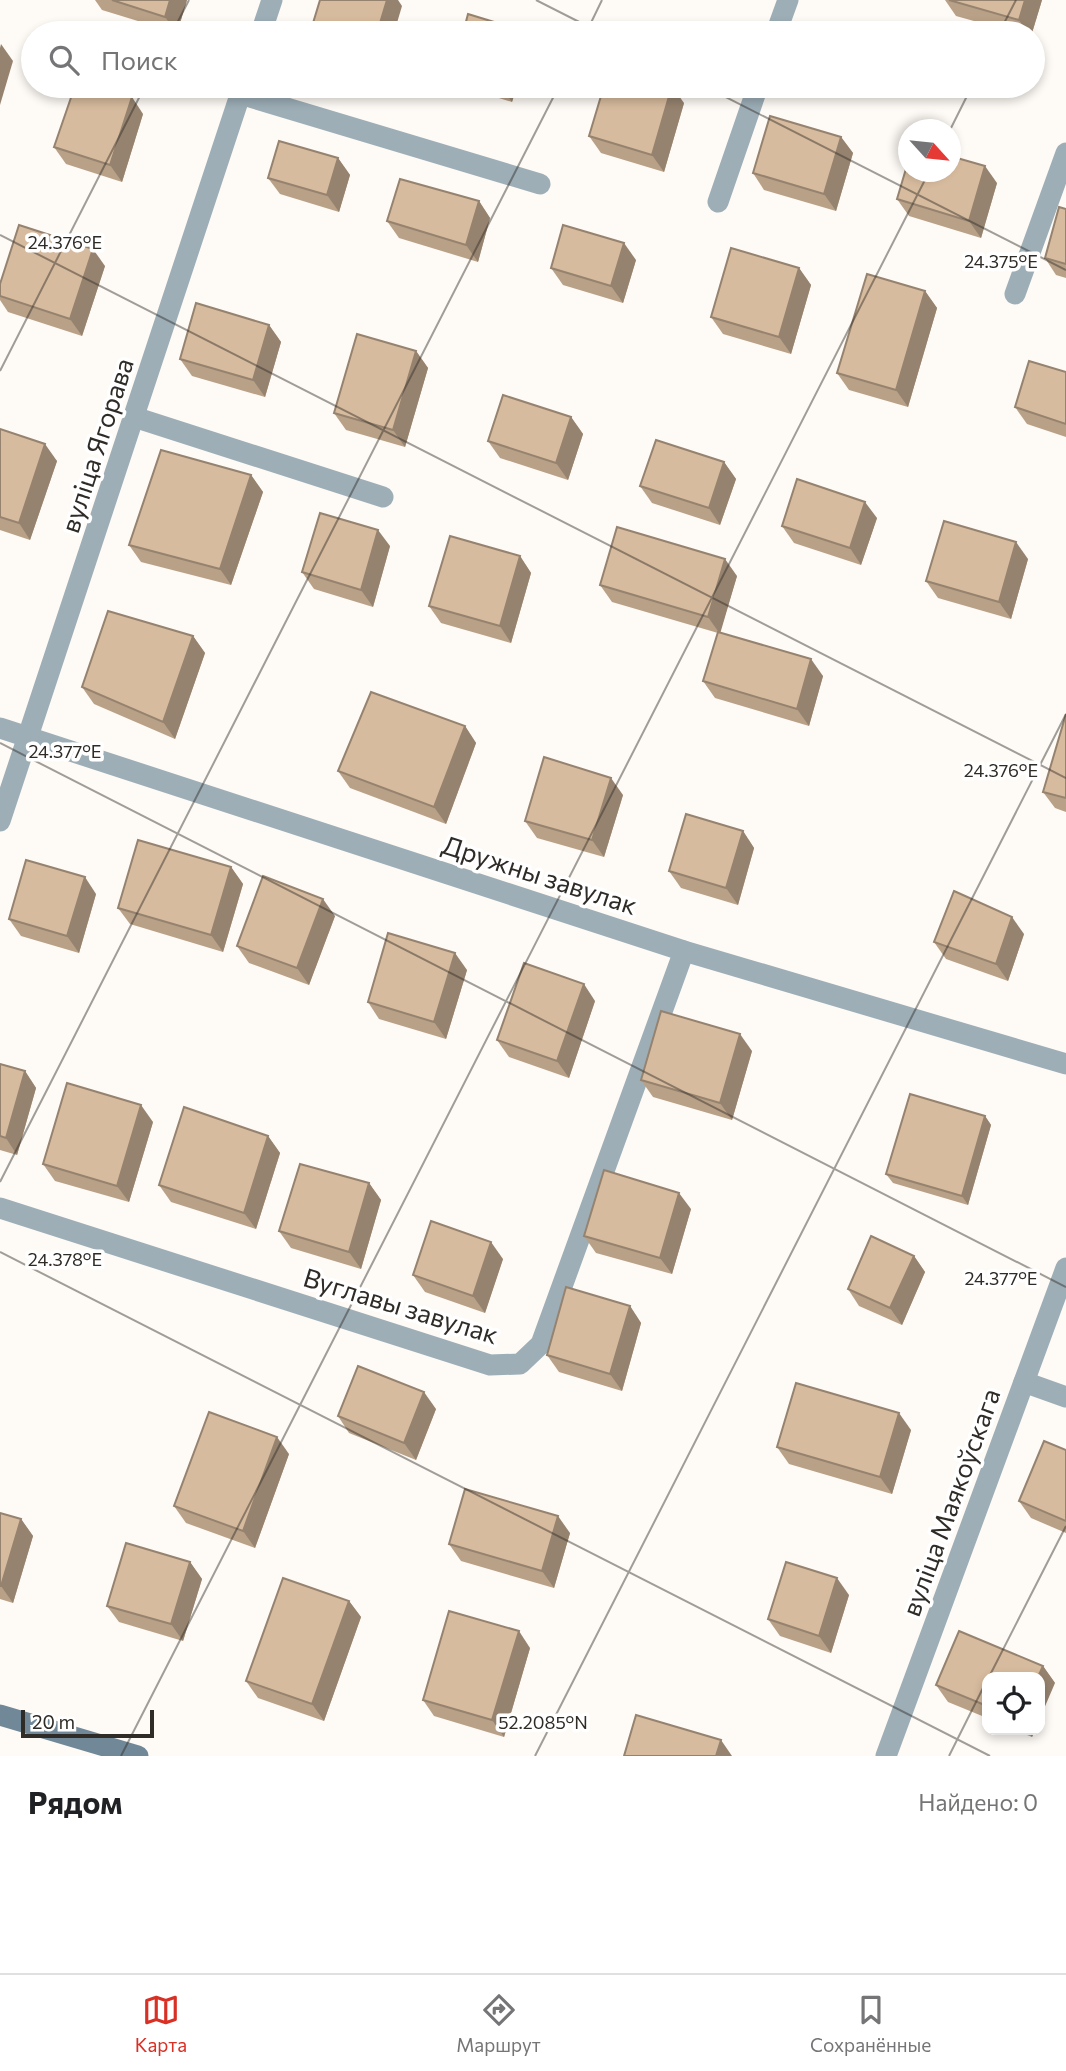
<!DOCTYPE html>
<html lang="ru">
<meta charset="utf-8">
<style>
body{margin:0;font-family:Commissioner,sans-serif;background:#f2f2f2;color:#202124}
.controls{position:absolute;right:21px;bottom:21px;display:grid;overflow:hidden;border-radius:14px;box-shadow:0 4px 10px #0003}
.controls button{width:63px;height:63px;display:grid;place-items:center;padding:0;border:0;border-bottom:2px solid #e0e0e0;background:#fff;color:#202124;font:35px sans-serif}
.compass{position:absolute;left:898px;top:119px;width:63px;height:63px;border-radius:50%;background:#fff;box-shadow:0 4px 10px #0003;rotate:117deg}
.scale{position:absolute;left:21px;bottom:18px;width:133px;box-sizing:border-box;padding-left:7px;border:4px solid #2f2b26;border-top:0;font-size:19px;line-height:24px;white-space:nowrap;color:#2f2b26;-webkit-text-stroke:5px #fff;paint-order:stroke}
.list{margin:0;padding:0;list-style:none}
h2{display:flex;justify-content:space-between;align-items:center;height:91px;margin:0;padding:0 28px;font-size:30px}
h2 small{font-size:23px;font-weight:400;color:#757577}
.icon{flex:none;width:38px;height:38px;fill:none;stroke:currentColor;stroke-width:2;stroke-linecap:round;stroke-linejoin:round}
.map{position:relative;flex:none;width:1066px;height:1756px;overflow:hidden}
.search{position:absolute;background:#fff;box-shadow:0 4px 10px #0003;left:21px;right:21px;top:21px;height:77px;display:flex;align-items:center;gap:18px;box-sizing:border-box;padding:0 24px;border-radius:38px;color:#757577;font-size:26px}
.sheet{height:217px;background:#fff}
nav{display:flex;justify-content:space-around;align-items:center;box-sizing:border-box;height:98px;border-top:2px solid #e0e0e0;background:#fff;font-size:19px;color:#757577}
nav a{display:grid;justify-items:center;gap:4px}
nav .on{color:#d93025}
.map>svg:first-child{display:block}
</style>
<div class="map">
<svg width="1066" height="1756" viewBox="0 0 1066 1756">
<rect width="100%" height="100%" fill="#fefaf5"/>
<g fill="none" stroke-linecap="round" stroke-linejoin="round">
<g stroke="#9daeb7" stroke-width="21">
<polyline points="240,94 540,184"/>
<polyline points="134,417 383,497"/>
</g>
<g stroke="#9daeb7" stroke-width="21">
<polyline points="261,33 272,0"/>
<polyline points="776,33 788,0"/>
<polyline points="718,202 758,86"/>
<polyline points="1015,294 1066,153"/>
<polyline points="0,728 684,951 1066,1064"/>
<polyline points="0,821 243,86"/>
<polyline points="0,1208 490,1365 520,1364 541,1344 684,951"/>
<polyline points="1024,1382 1066,1397"/>
<polyline points="886,1756 1066,1268"/>
</g>
<polyline stroke="#708897" stroke-width="21" points="0,1715 138,1756"/>
</g>
<g fill="#b9a188">
<polygon points="95,0 187,0 177,33 102,10"/>
<polygon points="945,0 1042,0 1032,33 1017,33 956,16"/>
<polygon points="463,86 517,86 512,102 464,87"/>
<polygon points="684,103 664,172 601,153 589,136"/>
<polygon points="143,114 122,182 66,164 54,147"/>
<polygon points="841,137 853,153 836,211 764,190 753,173"/>
<polygon points="338,158 350,175 339,212 280,194 268,178"/>
<polygon points="997,183 981,238 909,216 897,199"/>
<polygon points="479,201 490,218 478,262 399,238 387,221"/>
<polygon points="1066,209 1066,278 1056,275 1045,258"/>
<polygon points="636,260 623,303 563,285 551,268"/>
<polygon points="105,266 82,336 8,312 0,300 0,284"/>
<polygon points="799,268 811,285 791,354 723,334 711,317"/>
<polygon points="925,291 937,308 908,407 849,390 837,373"/>
<polygon points="269,325 281,342 265,397 192,376 180,359"/>
<polygon points="416,351 428,368 405,447 346,430 334,413"/>
<polygon points="1066,372 1066,437 1027,424 1015,407"/>
<polygon points="571,417 583,434 568,480 500,458 488,441"/>
<polygon points="0,429 57,461 30,540 0,530"/>
<polygon points="724,462 736,479 720,525 652,503 640,486"/>
<polygon points="251,475 263,492 231,585 141,562 129,545"/>
<polygon points="877,518 861,565 794,543 782,526"/>
<polygon points="390,546 373,607 314,589 302,572"/>
<polygon points="520,556 531,573 511,643 441,623 429,606"/>
<polygon points="1028,559 1011,619 938,598 926,581"/>
<polygon points="737,576 720,632 823,676 809,726 715,698 703,681 718,633 612,602 600,585"/>
<polygon points="193,636 205,653 175,739 94,704 82,687"/>
<polygon points="1066,714 1066,812 1055,808 1043,792"/>
<polygon points="465,726 476,743 446,824 350,788 338,771"/>
<polygon points="623,795 604,857 537,838 525,821"/>
<polygon points="743,831 754,848 738,905 681,888 669,871"/>
<polygon points="231,867 243,884 223,952 130,924 118,908"/>
<polygon points="96,894 79,953 21,936 9,919"/>
<polygon points="335,916 309,985 249,963 237,946"/>
<polygon points="1024,934 1008,981 946,959 934,942"/>
<polygon points="467,970 446,1039 379,1019 368,1002"/>
<polygon points="595,1001 569,1078 509,1057 497,1040"/>
<polygon points="752,1051 732,1120 653,1097 641,1080"/>
<polygon points="0,1064 25,1071 36,1088 17,1155 0,1150"/>
<polygon points="985,1116 991,1125 968,1205 893,1183 886,1174"/>
<polygon points="153,1122 129,1202 55,1181 43,1164"/>
<polygon points="268,1136 280,1153 256,1229 171,1202 159,1185"/>
<polygon points="369,1183 381,1200 361,1269 291,1248 279,1231"/>
<polygon points="691,1209 672,1274 596,1253 584,1236"/>
<polygon points="914,1256 925,1272 902,1325 859,1306 848,1289"/>
<polygon points="503,1259 485,1313 425,1292 413,1275"/>
<polygon points="630,1306 641,1323 622,1391 559,1372 547,1355"/>
<polygon points="436,1409 416,1460 349,1433 338,1416"/>
<polygon points="911,1430 892,1494 789,1464 777,1447"/>
<polygon points="1066,1450 1066,1533 1031,1518 1019,1501"/>
<polygon points="289,1454 255,1548 186,1523 174,1506"/>
<polygon points="0,1513 21,1519 33,1536 13,1603 0,1599"/>
<polygon points="570,1533 554,1588 461,1561 449,1544"/>
<polygon points="190,1562 202,1579 183,1641 119,1622 107,1606"/>
<polygon points="849,1595 831,1653 780,1636 768,1619"/>
<polygon points="349,1601 361,1617 324,1721 258,1698 246,1681"/>
<polygon points="530,1648 504,1737 434,1716 423,1700"/>
<polygon points="1043,1666 1055,1683 987,1677 987,1718 948,1702 936,1685"/>
<polygon points="1015,1730 1035,1730 1032,1737"/>
</g>
<g fill="#96836f">
<polygon points="170,0 187,0 177,33 165,17"/>
<polygon points="387,0 398,0 402,6 394,33 377,33"/>
<polygon points="1025,0 1042,0 1032,33 1028,33 1019,20"/>
<polygon points="1,44 13,61 0,105 0,48"/>
<polygon points="501,86 517,86 512,102"/>
<polygon points="672,86 684,103 664,172 652,155"/>
<polygon points="132,97 143,114 122,182 110,165"/>
<polygon points="841,137 853,153 836,211 824,194"/>
<polygon points="338,158 350,175 339,212 327,195"/>
<polygon points="985,166 997,183 981,238 969,221"/>
<polygon points="479,201 490,218 478,262 466,245"/>
<polygon points="624,243 636,260 623,303 611,286"/>
<polygon points="93,249 105,266 82,336 70,319"/>
<polygon points="799,268 811,285 791,354 779,337"/>
<polygon points="925,291 937,308 908,407 896,390"/>
<polygon points="269,325 281,342 265,397 253,380"/>
<polygon points="416,351 428,368 405,447 393,430"/>
<polygon points="571,417 583,434 568,480 556,463"/>
<polygon points="45,444 57,461 30,540 19,523"/>
<polygon points="724,462 736,479 720,525 709,508"/>
<polygon points="251,475 263,492 231,585 220,569"/>
<polygon points="865,502 877,518 861,565 850,548"/>
<polygon points="378,530 390,546 373,607 361,590"/>
<polygon points="1016,542 1028,559 1011,619 999,602"/>
<polygon points="520,556 531,573 511,643 500,626"/>
<polygon points="725,559 737,576 720,634 708,617"/>
<polygon points="193,636 205,653 175,739 163,722"/>
<polygon points="811,659 823,676 809,726 797,709"/>
<polygon points="465,726 476,743 446,824 434,807"/>
<polygon points="611,778 623,795 604,857 592,840"/>
<polygon points="743,831 754,848 738,905 726,888"/>
<polygon points="231,867 243,884 223,952 211,935"/>
<polygon points="85,877 96,894 79,953 67,936"/>
<polygon points="323,899 335,916 309,985 297,968"/>
<polygon points="1012,917 1024,934 1008,981 996,964"/>
<polygon points="455,953 467,970 446,1039 434,1022"/>
<polygon points="584,984 595,1001 569,1078 557,1061"/>
<polygon points="740,1034 752,1051 732,1120 720,1103"/>
<polygon points="25,1071 36,1088 17,1155 6,1138"/>
<polygon points="141,1105 153,1122 129,1202 117,1186"/>
<polygon points="985,1116 991,1125 968,1205 962,1196"/>
<polygon points="268,1136 280,1153 256,1229 244,1213"/>
<polygon points="369,1183 381,1200 361,1269 349,1252"/>
<polygon points="679,1193 691,1209 672,1274 660,1258"/>
<polygon points="491,1242 503,1259 485,1313 473,1296"/>
<polygon points="914,1256 925,1272 902,1325 890,1308"/>
<polygon points="630,1306 641,1323 622,1391 610,1374"/>
<polygon points="424,1392 436,1409 416,1460 404,1443"/>
<polygon points="899,1413 911,1430 892,1494 880,1477"/>
<polygon points="277,1437 289,1454 255,1548 243,1531"/>
<polygon points="558,1516 570,1533 554,1588 542,1571"/>
<polygon points="21,1519 33,1536 13,1603 1,1586"/>
<polygon points="190,1562 202,1579 183,1641 171,1624"/>
<polygon points="837,1578 849,1595 831,1653 819,1636"/>
<polygon points="349,1601 361,1617 324,1721 312,1704"/>
<polygon points="519,1631 530,1648 504,1737 492,1720"/>
<polygon points="1043,1666 1055,1683 1040,1718 1040,1677 1038,1677"/>
<polygon points="1027,1730 1035,1730 1032,1737"/>
<polygon points="721,1740 732,1756 716,1756"/>
</g>
<g fill="#d7bb9e" stroke="#96836f" stroke-width="2">
<polygon points="112,0 170,0 165,17"/>
<polygon points="320,0 387,0 377,33 310,33"/>
<polygon points="949,0 1025,0 1019,20"/>
<polygon points="468,14 517,29 516,33 463,33"/>
<polygon points="75,86 97,86 132,97 110,165 54,147"/>
<polygon points="604,86 672,86 652,155 589,136"/>
<polygon points="770,116 841,137 824,194 753,173"/>
<polygon points="279,141 338,158 327,195 268,178"/>
<polygon points="950,156 985,166 969,221 897,199 908,162 908,172 950,172"/>
<polygon points="400,179 479,201 466,245 387,221"/>
<polygon points="1059,207 1066,209 1066,264 1045,258"/>
<polygon points="19,225 93,249 70,319 0,296 0,284"/>
<polygon points="563,225 624,243 611,286 551,268"/>
<polygon points="731,248 799,268 779,337 711,317"/>
<polygon points="867,274 925,291 896,390 837,373"/>
<polygon points="196,303 269,325 253,380 180,359"/>
<polygon points="357,334 416,351 393,430 334,413"/>
<polygon points="1029,361 1066,372 1066,424 1015,407"/>
<polygon points="503,395 571,417 556,463 488,441"/>
<polygon points="0,429 45,444 19,523 0,517"/>
<polygon points="656,440 724,462 709,508 640,486"/>
<polygon points="161,450 251,475 220,569 129,545"/>
<polygon points="797,479 865,502 850,548 782,526"/>
<polygon points="320,513 378,530 361,590 302,572"/>
<polygon points="944,521 1016,542 999,602 926,581"/>
<polygon points="617,527 725,559 708,617 600,585"/>
<polygon points="450,536 520,556 500,626 429,606"/>
<polygon points="108,611 193,636 163,722 82,687"/>
<polygon points="718,632 811,659 797,709 703,681"/>
<polygon points="371,692 465,726 434,807 338,771"/>
<polygon points="1066,714 1066,798 1043,792"/>
<polygon points="544,757 611,778 592,840 525,821"/>
<polygon points="686,814 743,831 726,888 669,871"/>
<polygon points="138,840 231,867 211,935 118,908"/>
<polygon points="26,860 85,877 67,936 9,919"/>
<polygon points="263,876 323,899 297,968 237,946"/>
<polygon points="954,891 1012,917 996,964 934,942"/>
<polygon points="388,933 455,953 434,1022 368,1002"/>
<polygon points="524,963 584,984 557,1061 497,1040"/>
<polygon points="661,1011 740,1034 720,1103 641,1080"/>
<polygon points="0,1064 25,1071 6,1138 0,1136"/>
<polygon points="67,1083 141,1105 117,1186 43,1164"/>
<polygon points="910,1094 985,1116 962,1196 886,1174"/>
<polygon points="184,1107 268,1136 244,1213 159,1185"/>
<polygon points="300,1164 369,1183 349,1252 279,1231"/>
<polygon points="604,1170 679,1193 660,1258 584,1236"/>
<polygon points="431,1221 491,1242 473,1296 413,1275"/>
<polygon points="871,1236 914,1256 890,1308 848,1289"/>
<polygon points="566,1287 630,1306 610,1374 547,1355"/>
<polygon points="358,1366 424,1392 404,1443 338,1416"/>
<polygon points="796,1383 899,1413 880,1477 777,1447"/>
<polygon points="209,1412 277,1437 243,1531 174,1506"/>
<polygon points="1044,1441 1066,1450 1066,1521 1019,1501"/>
<polygon points="465,1489 558,1516 542,1571 449,1544"/>
<polygon points="0,1513 21,1519 1,1586 0,1586"/>
<polygon points="126,1543 190,1562 171,1624 107,1606"/>
<polygon points="786,1562 837,1578 819,1636 768,1619"/>
<polygon points="283,1578 349,1601 312,1704 246,1681"/>
<polygon points="449,1611 519,1631 492,1720 423,1700"/>
<polygon points="959,1631 1043,1666 1038,1677 987,1677 987,1706 936,1685"/>
<polygon points="636,1715 721,1740 716,1756 624,1756"/>
</g>
<path fill="none" stroke="#2f2b26" stroke-width="2" stroke-opacity="0.45" d="M536 0 601 33M172 33 189 0M586 33 602 0M999 33 1016 0M704 86 1066 270M950 130 972 86M0 235 1066 778M0 371 145 86M0 743 1066 1287M0 1182 559 86M0 1252 990 1756M989 1677 1066 1526M121 1756 929 172M535 1756 1066 714M949 1756 987 1680"/>
<g text-anchor="middle" dominant-baseline="central" stroke-width="7" stroke-linejoin="round" paint-order="stroke">
<g font-size="26" fill="#2f2b26" stroke="#fff">
<text transform="translate(96 445) rotate(-72)">вуліца Ягорава</text>
<text transform="translate(540 874) rotate(18)">Дружны завулак</text>
<text transform="translate(401 1305) rotate(17)">Вуглавы завулак</text>
<text transform="translate(950 1502) rotate(-70)">вуліца Маякоўскага</text>
</g>
</g>
<g font-size="18" text-anchor="middle" fill="#2f2b26" stroke="#fff" stroke-width="7" stroke-linejoin="round" paint-order="stroke">
<text x="65" y="249">24.376°E</text>
<text x="1001" y="268">24.375°E</text>
<text x="65" y="758">24.377°E</text>
<text x="1001" y="777">24.376°E</text>
<text x="65" y="1266">24.378°E</text>
<text x="1001" y="1285">24.377°E</text>
<text x="543" y="1729">52.2085°N</text>
</g>
</svg>
<div class="controls">
<button><svg class="icon" aria-label="locate" viewBox="0 0 24 24"><circle cx="12" cy="12" r="6"/><path d="M12 2v4M12 18v4M2 12h4M18 12h4"/></svg></button>
</div>
<svg class="compass" viewBox="-18 -18 36 36"><path d="M0-13l5 13h-10z" fill="#e53935"/><path d="M0 13l5-13h-10z" fill="#757577"/></svg>
<div class="scale">20 m</div>
<div class="search"><svg class="icon" aria-label="search" viewBox="0 0 24 24"><circle cx="10" cy="10" r="6"/><path d="M15 15l6 6"/></svg>Поиск</div>
</div>
<section class="sheet">
<h2>Рядом<small>Найдено: 0</small></h2>
<ul class="list">
</ul>
</section>
<nav>
<a class="on"><svg class="icon" aria-label="map" viewBox="0 0 24 24"><path d="M3 6l6-2 6 2 6-2v14l-6 2-6-2-6 2zM9 4v14M15 6v14"/></svg>Карта</a>
<a><svg class="icon" aria-label="directions" viewBox="0 0 24 24"><path d="M12 3l9 9-9 9-9-9zM9 14v-3h6M13 9l2 2-2 2"/></svg>Маршрут</a>
<a><svg class="icon" aria-label="saved" viewBox="0 0 24 24"><path d="M7 4h10v16l-5-4-5 4z"/></svg>Сохранённые</a>
</nav>
